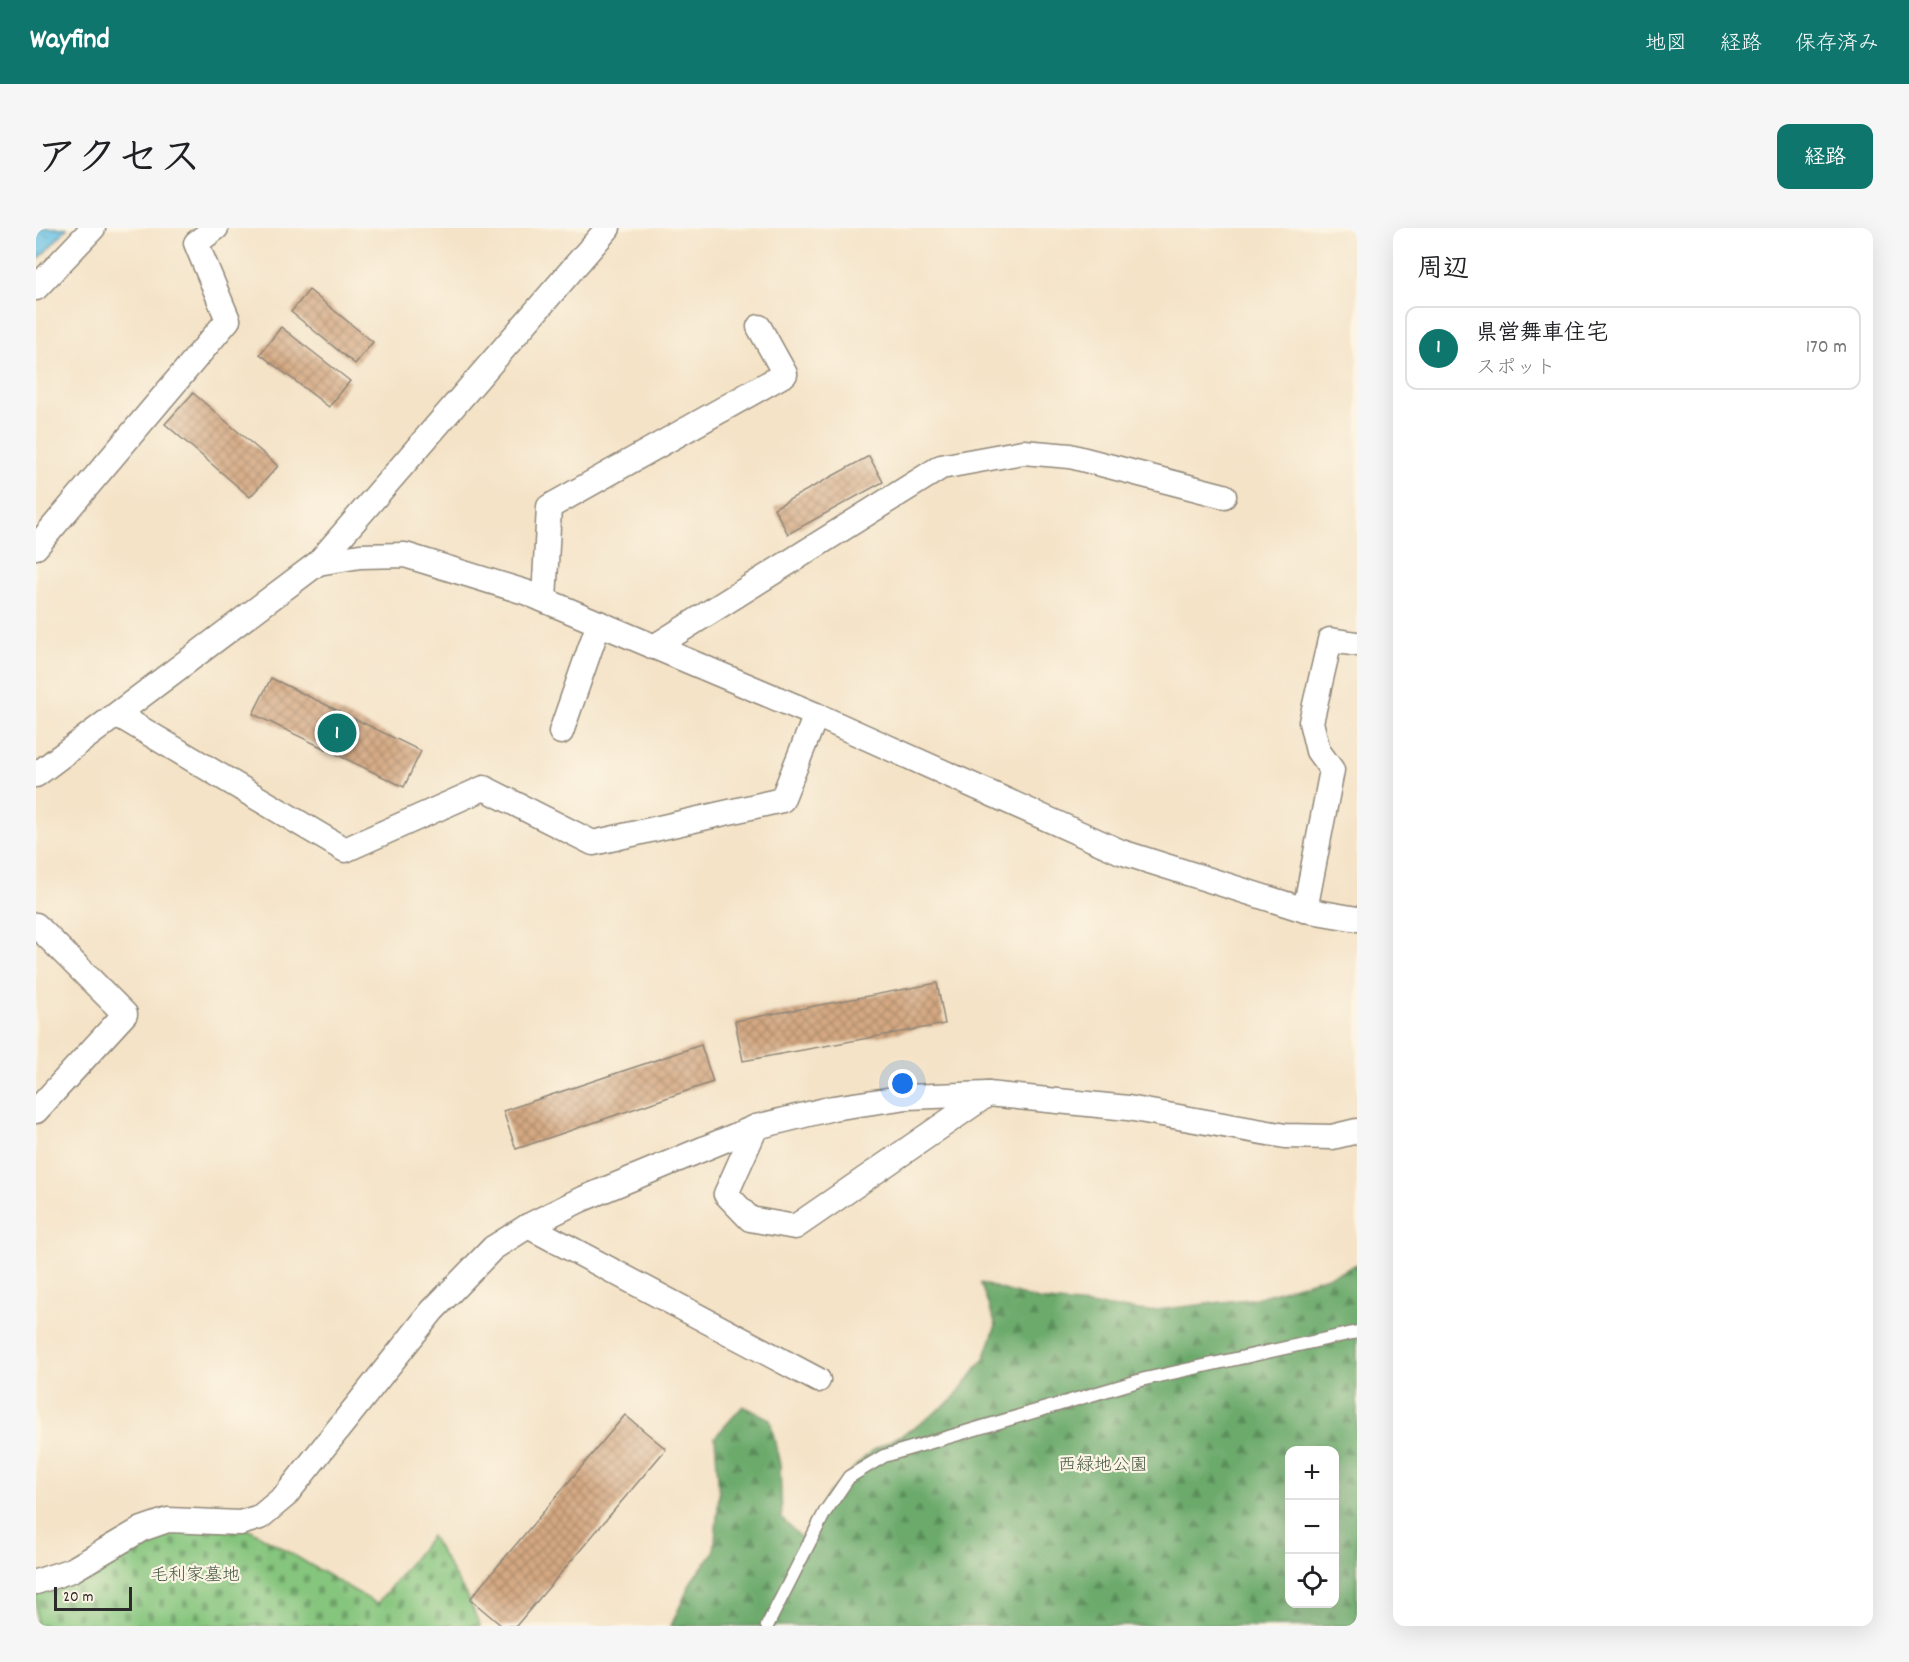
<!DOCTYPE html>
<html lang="ja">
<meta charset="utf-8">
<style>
body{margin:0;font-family:Dekko,"Klee One",sans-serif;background:#f6f6f6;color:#202124}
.controls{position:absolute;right:18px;bottom:18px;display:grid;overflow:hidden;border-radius:12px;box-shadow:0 6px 24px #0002}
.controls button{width:54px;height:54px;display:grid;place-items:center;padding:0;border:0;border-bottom:2px solid #e0e0e0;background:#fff;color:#202124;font:30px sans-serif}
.scale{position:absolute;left:18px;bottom:15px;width:78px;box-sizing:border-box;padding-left:6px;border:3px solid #2b2b2b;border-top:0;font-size:16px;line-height:21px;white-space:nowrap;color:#2b2b2b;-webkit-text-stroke:4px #fcf5e5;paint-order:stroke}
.you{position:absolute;left:867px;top:856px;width:21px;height:21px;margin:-15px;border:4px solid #fff;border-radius:50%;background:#1a73e8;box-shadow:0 0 0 9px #1a73e833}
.badge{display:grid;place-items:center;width:39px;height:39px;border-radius:50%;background:#0f766e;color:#fff;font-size:20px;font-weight:700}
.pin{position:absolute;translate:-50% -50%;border:3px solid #fff;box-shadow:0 2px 6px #0006}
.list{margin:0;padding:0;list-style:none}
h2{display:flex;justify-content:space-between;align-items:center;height:78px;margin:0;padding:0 24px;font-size:26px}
h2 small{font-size:20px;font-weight:400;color:#757577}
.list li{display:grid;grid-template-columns:39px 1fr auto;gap:18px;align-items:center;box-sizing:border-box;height:84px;margin:0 12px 12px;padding:0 12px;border:2px solid #e0e0e0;border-radius:12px}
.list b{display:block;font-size:22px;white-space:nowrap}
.list p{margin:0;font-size:20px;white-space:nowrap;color:#757577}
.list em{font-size:20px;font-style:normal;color:#757577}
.icon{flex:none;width:33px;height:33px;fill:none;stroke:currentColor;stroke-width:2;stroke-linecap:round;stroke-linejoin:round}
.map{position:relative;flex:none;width:1321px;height:1398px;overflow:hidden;border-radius:12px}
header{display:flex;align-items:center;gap:36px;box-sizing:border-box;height:84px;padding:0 30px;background:#0f766e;color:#fff}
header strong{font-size:28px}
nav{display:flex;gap:33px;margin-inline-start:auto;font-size:21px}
.intro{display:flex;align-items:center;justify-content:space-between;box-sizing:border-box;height:144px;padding:0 36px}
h1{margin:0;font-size:42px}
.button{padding:15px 27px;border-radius:12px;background:#0f766e;color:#fff;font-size:21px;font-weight:700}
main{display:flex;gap:36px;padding:0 36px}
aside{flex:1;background:#fff;border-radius:12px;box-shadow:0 6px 24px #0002}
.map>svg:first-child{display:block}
</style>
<header>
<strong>Wayfind</strong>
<nav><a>地図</a><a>経路</a><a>保存済み</a></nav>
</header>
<div class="intro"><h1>アクセス</h1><a class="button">経路</a></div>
<main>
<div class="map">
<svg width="1321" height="1398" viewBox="0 0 1321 1398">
<defs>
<pattern id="forest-firs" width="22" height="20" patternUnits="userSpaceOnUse" patternTransform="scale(1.5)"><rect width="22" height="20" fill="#6caa6c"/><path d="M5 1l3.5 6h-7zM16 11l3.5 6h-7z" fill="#598b59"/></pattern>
<pattern id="cemetery-stones" width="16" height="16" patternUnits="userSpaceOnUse" patternTransform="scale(1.5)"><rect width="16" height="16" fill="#85c57d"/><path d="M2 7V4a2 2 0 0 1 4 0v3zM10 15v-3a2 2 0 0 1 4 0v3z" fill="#6da067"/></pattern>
<pattern id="water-ripples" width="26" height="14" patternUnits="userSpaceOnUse" patternTransform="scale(1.5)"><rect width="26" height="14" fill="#66c1e4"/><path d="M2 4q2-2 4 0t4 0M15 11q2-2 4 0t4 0" fill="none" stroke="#549db9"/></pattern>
<pattern id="building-cross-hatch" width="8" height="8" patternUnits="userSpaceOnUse" patternTransform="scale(1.5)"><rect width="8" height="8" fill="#d4a882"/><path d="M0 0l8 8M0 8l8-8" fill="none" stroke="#ac896b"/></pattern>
</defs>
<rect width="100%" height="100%" fill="#fcf5e5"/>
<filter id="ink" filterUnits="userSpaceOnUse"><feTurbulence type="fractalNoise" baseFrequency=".0167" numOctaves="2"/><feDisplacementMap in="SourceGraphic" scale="12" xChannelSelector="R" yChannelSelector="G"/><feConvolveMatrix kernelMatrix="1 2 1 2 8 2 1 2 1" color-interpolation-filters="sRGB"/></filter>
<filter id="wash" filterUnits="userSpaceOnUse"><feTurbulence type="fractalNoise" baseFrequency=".008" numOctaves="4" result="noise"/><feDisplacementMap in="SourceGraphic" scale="24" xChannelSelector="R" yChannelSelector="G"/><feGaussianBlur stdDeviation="1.35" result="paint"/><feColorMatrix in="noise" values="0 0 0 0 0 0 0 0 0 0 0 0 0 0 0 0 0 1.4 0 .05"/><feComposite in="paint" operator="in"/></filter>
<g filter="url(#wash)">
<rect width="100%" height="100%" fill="#f4e3c7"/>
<path fill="url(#forest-firs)" stroke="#4c6a4c" stroke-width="1.5" fill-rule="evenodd" d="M1321 1036V1398H635L656 1352 678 1324 683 1266 679 1209 707 1178 734 1191 744 1237 746 1291 766 1310 792 1266 834 1224 878 1200 916 1172 948 1131 960 1097 944 1055 1002 1072 1112 1083 1220 1070 1305 1044ZM1254 1222H1298V1376H1254Z"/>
<polygon fill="url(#cemetery-stones)" stroke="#587854" stroke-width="1.5" points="138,1297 215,1302 341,1376 395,1308 433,1372 444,1398 0,1398 0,1361"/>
<polygon fill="url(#water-ripples)" stroke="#487688" stroke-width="1.5" points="0,0 31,0 0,34"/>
<g id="blocks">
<g fill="url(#building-cross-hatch)">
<polygon points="273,62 337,114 319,136 255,84"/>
<polygon points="245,99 314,153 293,179 224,126"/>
<polygon points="157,165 242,238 214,269 129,196"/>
<polygon points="833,228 847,254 752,306 738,280"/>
<polygon points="235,450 385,523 368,559 217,486"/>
<polygon points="901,755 909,796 707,833 699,793"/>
<polygon points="665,817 677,854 480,921 467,883"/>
<polygon points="589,1187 630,1221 480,1398 466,1398 434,1371"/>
</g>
</g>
</g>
<g filter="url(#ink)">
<use href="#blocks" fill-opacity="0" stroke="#908779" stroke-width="1.5"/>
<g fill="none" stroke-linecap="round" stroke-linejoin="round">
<defs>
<polyline id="lane" points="731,1398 789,1284 813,1249 848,1228 1109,1151 1321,1104"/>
<g id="street">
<polyline points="0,60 57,0"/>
<polyline points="0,319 192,92 160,15 180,0"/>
<polyline points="282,335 324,328 369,327 489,364 780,487 1085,624 1269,682 1321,691"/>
<polyline points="508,372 513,279 749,146 723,99"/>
<polyline points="618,419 905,239 987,224 1034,228 1188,268"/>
<polyline points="82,487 309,622 448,560 557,615 746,572 780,487"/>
<polyline points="525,504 563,395"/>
<polyline points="0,547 282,335 572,0"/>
<polyline points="1269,682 1296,542 1282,523 1275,494 1294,412 1321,416"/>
<polyline points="0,697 89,786 0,883"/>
<polyline points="720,899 690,966 714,991 759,999 952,866"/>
<polyline points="492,998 782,1152"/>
<polyline points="0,1354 36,1342 106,1301 132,1292 204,1295 224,1289 249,1268 396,1083 457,1020 492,998 544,972 720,899 797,880 871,869 952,866 1092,880 1249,908 1296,909 1321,903"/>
</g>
</defs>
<use href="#lane" stroke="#908779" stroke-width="15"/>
<use href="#street" stroke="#908779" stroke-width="27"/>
<use href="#lane" stroke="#fff" stroke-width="12"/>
<use href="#street" stroke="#fff" stroke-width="24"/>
</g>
</g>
<g text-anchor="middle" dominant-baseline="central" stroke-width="4.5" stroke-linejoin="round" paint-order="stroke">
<g font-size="18" fill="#465944" stroke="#fcf5e5">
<text x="1067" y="1238">西緑地公園</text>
<text x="159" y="1348">毛利家墓地</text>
</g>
</g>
</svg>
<div class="controls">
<button>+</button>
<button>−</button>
<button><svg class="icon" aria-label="locate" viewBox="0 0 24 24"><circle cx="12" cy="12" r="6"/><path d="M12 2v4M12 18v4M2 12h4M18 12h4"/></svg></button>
</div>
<div class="scale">20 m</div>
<div class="you"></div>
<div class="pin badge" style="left:301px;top:505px">1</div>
</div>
<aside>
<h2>周辺<small></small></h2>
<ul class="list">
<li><span class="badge">1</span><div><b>県営舞車住宅</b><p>スポット</p></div><em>170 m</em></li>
</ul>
</aside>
</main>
